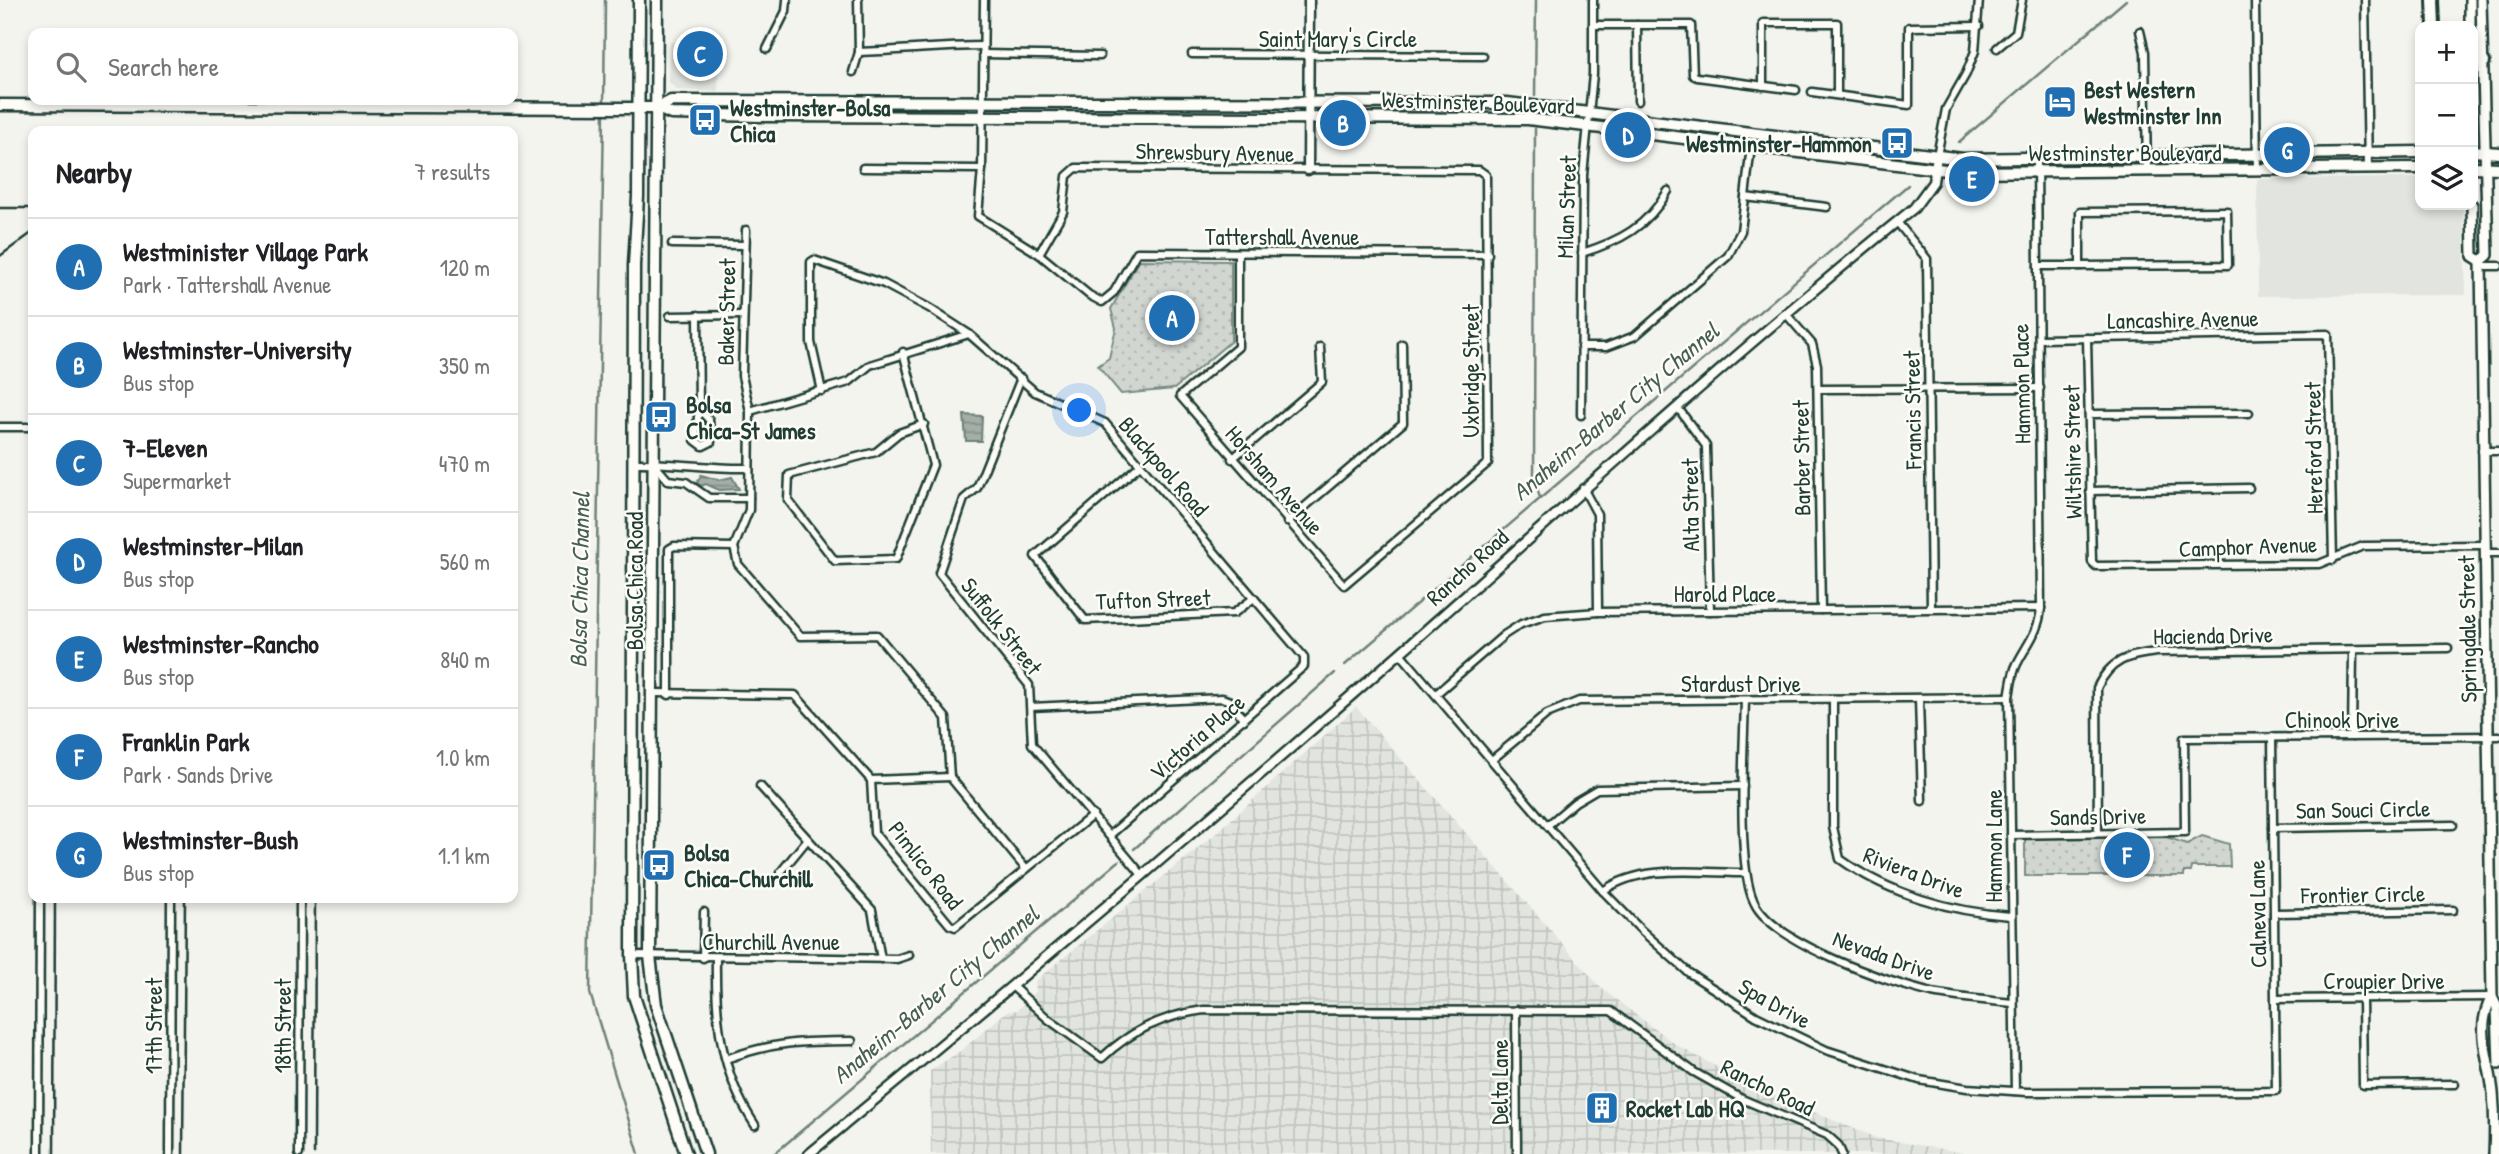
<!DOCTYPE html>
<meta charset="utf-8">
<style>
body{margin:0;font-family:"Patrick Hand",sans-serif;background:#f6f6f6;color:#202124}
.controls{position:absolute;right:21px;top:21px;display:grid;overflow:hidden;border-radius:14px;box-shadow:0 4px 10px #0003}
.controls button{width:63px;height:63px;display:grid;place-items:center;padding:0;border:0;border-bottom:2px solid #e0e0e0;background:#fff;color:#202124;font:35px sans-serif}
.you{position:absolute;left:1080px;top:411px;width:24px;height:24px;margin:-18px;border:5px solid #fff;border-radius:50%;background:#1a73e8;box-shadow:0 0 0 10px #1a73e833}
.badge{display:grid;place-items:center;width:46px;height:46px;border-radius:50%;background:#1f6fb2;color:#fff;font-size:23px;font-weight:700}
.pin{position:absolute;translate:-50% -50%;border:4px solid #fff;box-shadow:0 2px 7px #0006}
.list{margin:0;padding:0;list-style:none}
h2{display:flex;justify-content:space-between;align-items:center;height:91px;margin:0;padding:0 28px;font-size:30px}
h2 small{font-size:23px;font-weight:400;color:#757577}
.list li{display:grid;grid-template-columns:46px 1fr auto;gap:21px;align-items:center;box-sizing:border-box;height:98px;padding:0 28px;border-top:2px solid #e0e0e0}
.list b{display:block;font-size:26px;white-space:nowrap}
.list p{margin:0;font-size:23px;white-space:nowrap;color:#757577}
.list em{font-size:23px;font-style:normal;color:#757577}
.icon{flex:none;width:38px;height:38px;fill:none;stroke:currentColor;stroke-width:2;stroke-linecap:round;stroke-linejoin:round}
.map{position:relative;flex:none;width:2499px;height:1154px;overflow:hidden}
.search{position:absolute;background:#fff;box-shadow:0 4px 10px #0003;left:28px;top:28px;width:490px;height:77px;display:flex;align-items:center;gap:18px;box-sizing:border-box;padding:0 24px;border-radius:14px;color:#757577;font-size:26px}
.panel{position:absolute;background:#fff;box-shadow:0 4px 10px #0003;left:28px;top:126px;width:490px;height:777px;border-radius:14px}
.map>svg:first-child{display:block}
</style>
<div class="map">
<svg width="2499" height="1154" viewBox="0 0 2499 1154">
<defs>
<pattern id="industrial-grid" width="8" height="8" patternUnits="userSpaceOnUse" patternTransform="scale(1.75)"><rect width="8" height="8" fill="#e2e5df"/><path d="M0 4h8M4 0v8" fill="none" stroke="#c1c5c0"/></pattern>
<pattern id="grass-dots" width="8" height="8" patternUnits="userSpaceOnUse" patternTransform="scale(1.75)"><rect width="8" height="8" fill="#d1d6d1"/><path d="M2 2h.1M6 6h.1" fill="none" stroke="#b3b9b4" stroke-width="1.8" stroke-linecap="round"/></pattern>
<pattern id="water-rules" width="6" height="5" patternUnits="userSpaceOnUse" patternTransform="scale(1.75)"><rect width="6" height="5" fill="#a3aea7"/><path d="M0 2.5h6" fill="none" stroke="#848f89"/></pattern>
</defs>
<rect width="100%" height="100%" fill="#f4f4ef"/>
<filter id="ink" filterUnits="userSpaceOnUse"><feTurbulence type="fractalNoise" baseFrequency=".0143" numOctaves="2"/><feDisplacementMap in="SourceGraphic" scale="14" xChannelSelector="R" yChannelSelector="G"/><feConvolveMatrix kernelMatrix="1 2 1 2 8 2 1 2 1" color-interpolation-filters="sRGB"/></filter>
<g filter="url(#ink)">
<g fill="#e2e5df">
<polygon points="670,42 719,42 718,92 677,90 668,81"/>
<polygon points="2420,178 2420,205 2463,205 2466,295 2258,296 2257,179"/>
</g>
<polygon fill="url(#industrial-grid)" points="1356,707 1601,988 1675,1044 1755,1088 1877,1138 1971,1154 931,1154 930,1071 963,1049 1006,1012 1017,1010 1036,991 1035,981 1214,835"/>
<g fill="url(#grass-dots)" stroke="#788a82" stroke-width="2">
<polygon points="1139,260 1231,261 1231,341 1174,389 1121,394 1098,366 1109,358 1116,328 1111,309"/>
<polygon points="2202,836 2229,844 2230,867 2192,867 2191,872 2184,872 2184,876 2025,876 2025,838 2166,837 2187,844"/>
</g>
<g fill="url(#water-rules)" stroke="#6e8179" stroke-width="2">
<polygon points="964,415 982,416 981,441 966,441"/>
<polygon points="701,475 719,480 732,477 739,489 719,490 706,484 701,486 697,483"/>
</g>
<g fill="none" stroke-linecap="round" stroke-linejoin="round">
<g stroke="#6e8179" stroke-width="2.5">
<polyline points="1535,96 1536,0"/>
<polyline points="604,105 605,0"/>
<polyline points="604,112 590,993 639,1154"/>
<polyline points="1535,129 1534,478 1540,498"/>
<polyline points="1959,142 2126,0"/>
<polyline points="1345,665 1908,185"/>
<polyline points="1134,849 1335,673"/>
<polyline points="774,1154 1119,861"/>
</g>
<defs>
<g id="minor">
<polyline points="984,0 982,169 978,216 1039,254 1089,295 1102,302 1114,292 1137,252 1488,254"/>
<polyline points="2255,0 2257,170"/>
<polyline points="2365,0 2368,169"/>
<polyline points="1593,25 1691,25 1693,75 1697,77 1796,90"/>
<polyline points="1637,25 1638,101"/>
<polyline points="2140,31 2145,52 2147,171"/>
<polyline points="1997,48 2016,32 2022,0"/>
<polyline points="767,49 786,11 787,0"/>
<path d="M859 52C901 51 941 46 983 46"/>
<polyline points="983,54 1100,56"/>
<polyline points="1192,54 1483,56"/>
<polyline points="853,72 859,52 858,0"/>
<polyline points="1763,86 1763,23 1837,23 1837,95"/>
<polyline points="1812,92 1909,105 1909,27 1979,26"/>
<polyline points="1937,156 1946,109 1966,74 1975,51 1979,0"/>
<polyline points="863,168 982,169"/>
<polyline points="1745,197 1827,207"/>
<polygon points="2227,211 2228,265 2080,266 2080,212"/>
<polyline points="1897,222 1927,259 1931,608"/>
<polyline points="746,230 742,376 750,411 749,510 734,547 738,564 800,636 877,635 946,718 950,777 1025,868"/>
<polyline points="672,244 744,245"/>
<path d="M1582 253C1620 241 1647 227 1668 191"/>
<polyline points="1039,254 1063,212 1067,176 1076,168 1479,170 1486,175 1488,463 1344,585 1180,396 1238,347 1238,253"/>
<polyline points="2038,266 2080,266"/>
<polyline points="2481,266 2499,266"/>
<polyline points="698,315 699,409 695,440 703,446 711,442 709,420 699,409"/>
<polyline points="1787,315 1812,344 1817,365 1821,610"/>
<polyline points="670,316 743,315"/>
<polyline points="2087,338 2092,562 2096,566 2319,564 2363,546 2485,545"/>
<polyline points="2039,339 2328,334 2333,560"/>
<polyline points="1581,347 1606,347 1635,336 1728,256 1741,231 1751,146"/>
<polyline points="903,352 933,465 896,559 835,561 788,500 789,475 876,452 899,433 924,424"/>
<polyline points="1021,378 977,488 964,499 939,573 1029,685 1032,744 1143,876"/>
<polyline points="1818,389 2040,388"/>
<polyline points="822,391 811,342 811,262 814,260 884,284 929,308 969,334 1035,392 1105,423 1304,657 1304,666 1110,835"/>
<polyline points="1678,408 1706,446 1710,611"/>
<polyline points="750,411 849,382 870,365 969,334"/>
<polyline points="2089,414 2249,413"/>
<polyline points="1581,415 1583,175 1593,74 1593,0"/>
<polyline points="0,427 33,427"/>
<polyline points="2482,451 2499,451"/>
<polyline points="1232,459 1322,382 1320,347"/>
<path d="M635 463C673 462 711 469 749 468"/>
<polyline points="654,464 668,480 686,482 709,498 749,498"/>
<polyline points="1140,465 1035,556 1085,620 1234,613 1254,598"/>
<polyline points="1583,488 1597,514 1598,612"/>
<polyline points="2090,491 2249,488"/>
<polyline points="1287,522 1403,423 1402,344"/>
<polyline points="2485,553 2499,553"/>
<polyline points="1400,653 1603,891 1641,930 1689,973 1756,1016 1826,1050 1919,1080 1967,1088 2027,1092 2276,1091 2272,737"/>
<polyline points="654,693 795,695 871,780 950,777"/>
<polyline points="1436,694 1504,635 1521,624 1545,616 1598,612 2041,608"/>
<polyline points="669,695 669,549 674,546 734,547"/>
<polyline points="1919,699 1922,801"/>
<path d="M1745 700C1744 745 1736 865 1754 902 1773 943 1889 983 1932 993 1958 998 1986 1000 2012 1003"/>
<path d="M1833 700V827L1840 859C1889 894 1952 912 2011 916"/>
<polyline points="1031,707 1222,698 1230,701 1244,720"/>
<polyline points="2352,737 2353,651"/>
<polyline points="1493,759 1547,714 1579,701 2009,697"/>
<polyline points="871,780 874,833 950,925 955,927 1093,815"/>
<polyline points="760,786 872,910 881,959"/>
<polyline points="1548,825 1575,802 1597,789 1743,786"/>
<polyline points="2273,828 2453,825"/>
<path d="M2098 833 2097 688C2110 660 2128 655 2157 652L2448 648"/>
<polyline points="2011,835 2185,832 2184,738 2499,736"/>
<polyline points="780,873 807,840"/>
<path d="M1603 891C1643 863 1699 873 1746 873"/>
<polyline points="2274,913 2453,910"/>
<polyline points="632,955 897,959 909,955"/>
<polyline points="703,958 704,912"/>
<path d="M716 958C715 1019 720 1072 755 1125"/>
<path d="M1013 987 1048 1019 1102 1058C1130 1031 1166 1015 1204 1010L1611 1011 1694 1072 1742 1099 1827 1135 1838 1145 1842 1154"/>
<polyline points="2362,998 2363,1085 2455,1084"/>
<polyline points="2276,999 2492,997"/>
<polyline points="1516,1010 1517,1154"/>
<path d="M726 1059C773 1042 802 1041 852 1041"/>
<path d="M2015 1091 2009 697C2011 687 2012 673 2017 664 2027 644 2039 632 2041 608L2037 159"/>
<polyline points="39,1154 40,898"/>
<polyline points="170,1154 171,898"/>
<polyline points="299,1154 300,898"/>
</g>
<g id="tertiary">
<polyline points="1308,170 1309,0"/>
<path d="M809 1154C1009 990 1206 823 1400 653 1570 503 1737 350 1914 208L1933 182 1937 156"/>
</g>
<g id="secondary">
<polyline points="2470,26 2470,0"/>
<polyline points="2472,205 2473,256 2481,261"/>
<polyline points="2481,261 2492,997 2497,1007 2499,1064"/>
<polyline points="2481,261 2488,255 2481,0"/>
<path d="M2492 997C2474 1028 2490 1060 2493 1093 2495 1113 2495 1134 2494 1154"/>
</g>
<g id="primary">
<polyline points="639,0 638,197 634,265 632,955 634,996 686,1154"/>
<polyline points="657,0 650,956 656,1005 706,1154"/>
<polyline points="0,105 620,108 658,108 671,101 1507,103 1963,159 2420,152"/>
<polyline points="658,108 671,114 762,116 1528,119 1962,172 2420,168"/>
<polyline points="2473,151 2499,153"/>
<polyline points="2473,167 2499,168"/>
</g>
<g id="motorway">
<polyline points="2433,0 2434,26"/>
<polyline points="2473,61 2484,62"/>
</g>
</defs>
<use href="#minor" stroke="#1f3d34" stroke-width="11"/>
<use href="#tertiary" stroke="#1f3d34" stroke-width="13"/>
<use href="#secondary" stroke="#1f3d34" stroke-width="14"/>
<use href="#primary" stroke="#1f3d34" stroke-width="15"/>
<use href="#motorway" stroke="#1f3d34" stroke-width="16"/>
<use href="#minor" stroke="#fdfcf7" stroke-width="6"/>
<use href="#tertiary" stroke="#fdfcf7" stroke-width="8"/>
<use href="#secondary" stroke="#fdfcf7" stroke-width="9"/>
<use href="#primary" stroke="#fdfcf7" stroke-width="10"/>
<use href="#motorway" stroke="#fdfcf7" stroke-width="10"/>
<g stroke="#1f3d34" stroke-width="2.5">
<polyline points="0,208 33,208"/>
<polyline points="0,256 33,232"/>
<polyline points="54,1154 55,898"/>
<polyline points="183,1154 185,898"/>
<polyline points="314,1154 315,898"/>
</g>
</g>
</g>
<defs>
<symbol id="hotel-square" viewBox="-11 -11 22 22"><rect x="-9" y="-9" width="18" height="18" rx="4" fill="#1f6fb2" stroke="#fdfcf7"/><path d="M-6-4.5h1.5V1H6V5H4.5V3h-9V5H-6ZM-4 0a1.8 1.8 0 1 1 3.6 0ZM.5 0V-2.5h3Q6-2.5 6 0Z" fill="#fff"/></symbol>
<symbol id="bus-square" viewBox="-11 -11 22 22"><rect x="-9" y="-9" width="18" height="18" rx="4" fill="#1f6fb2" stroke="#fdfcf7"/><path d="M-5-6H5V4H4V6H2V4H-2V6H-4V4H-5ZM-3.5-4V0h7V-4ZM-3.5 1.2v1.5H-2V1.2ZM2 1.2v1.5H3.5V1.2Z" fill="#fff"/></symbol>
<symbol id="building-square" viewBox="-11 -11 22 22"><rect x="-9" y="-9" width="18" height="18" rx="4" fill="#1f6fb2" stroke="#fdfcf7"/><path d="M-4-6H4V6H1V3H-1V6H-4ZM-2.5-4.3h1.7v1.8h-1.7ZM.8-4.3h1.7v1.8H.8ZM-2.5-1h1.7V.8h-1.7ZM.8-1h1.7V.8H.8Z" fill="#fff"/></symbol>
</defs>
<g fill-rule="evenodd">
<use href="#hotel-square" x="2041" y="83" width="38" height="38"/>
<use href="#bus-square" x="686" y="101" width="38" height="38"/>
<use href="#bus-square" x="1878" y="124" width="38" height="38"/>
<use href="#bus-square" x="642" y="398" width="38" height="38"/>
<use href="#bus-square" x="640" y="846" width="38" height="38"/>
<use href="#building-square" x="1583" y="1089" width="38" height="38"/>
</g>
<g text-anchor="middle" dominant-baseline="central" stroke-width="5" stroke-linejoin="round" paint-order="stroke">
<g font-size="23" fill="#1f3d34" stroke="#fdfcf7">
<text x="1338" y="38">Saint Mary's Circle</text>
<text transform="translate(1478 102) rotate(2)">Westminster Boulevard</text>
<text transform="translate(1215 152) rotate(1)">Shrewsbury Avenue</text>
<text x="2125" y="152">Westminster Boulevard</text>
<text transform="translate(1566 207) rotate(-88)">Milan Street</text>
<text x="1282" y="236">Tattershall Avenue</text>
<text transform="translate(726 312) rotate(-89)">Baker Street</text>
<text transform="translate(2183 319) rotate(-1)">Lancashire Avenue</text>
<text transform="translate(1470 371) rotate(-90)">Uxbridge Street</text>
<text transform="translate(2021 384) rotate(-91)">Hammon Place</text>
<text transform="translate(1912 410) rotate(-91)">Francis Street</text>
<text transform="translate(2313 448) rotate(-91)">Hereford Street</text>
<text transform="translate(2072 452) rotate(-91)">Wiltshire Street</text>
<text transform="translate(1801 458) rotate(-91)">Barber Street</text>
<text transform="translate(1164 466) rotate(49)">Blackpool Road</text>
<text transform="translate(1275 480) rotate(49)">Horsham Avenue</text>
<text transform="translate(1690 505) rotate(-91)">Alta Street</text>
<text transform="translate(2248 546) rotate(-2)">Camphor Avenue</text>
<text transform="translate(1467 567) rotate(-42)">Rancho Road</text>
<text transform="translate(634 581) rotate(-90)">Bolsa Chica Road</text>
<text x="1725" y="593">Harold Place</text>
<text transform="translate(1153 599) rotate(-2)">Tufton Street</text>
<text transform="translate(1002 626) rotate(52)">Suffolk Street</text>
<text transform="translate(2467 629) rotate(-91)">Springdale Street</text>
<text transform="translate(2213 635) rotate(-1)">Hacienda Drive</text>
<text x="1741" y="683">Stardust Drive</text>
<text x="2342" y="719">Chinook Drive</text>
<text transform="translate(1197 737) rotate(-41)">Victoria Place</text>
<text transform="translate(2363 809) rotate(-1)">San Souci Circle</text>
<text transform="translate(2098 816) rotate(-1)">Sands Drive</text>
<text transform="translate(1993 846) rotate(-90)">Hammon Lane</text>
<text transform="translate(926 865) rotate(52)">Pimlico Road</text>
<text transform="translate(1914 872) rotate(21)">Riviera Drive</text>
<text transform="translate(2363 894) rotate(-1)">Frontier Circle</text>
<text transform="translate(2257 914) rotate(-91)">Calneva Lane</text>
<text x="771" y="941">Churchill Avenue</text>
<text transform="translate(1884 955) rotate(20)">Nevada Drive</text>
<text x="2384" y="980">Croupier Drive</text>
<text transform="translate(1775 1003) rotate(29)">Spa Drive</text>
<text transform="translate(153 1026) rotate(-90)">17th Street</text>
<text transform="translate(282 1026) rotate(-90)">18th Street</text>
<text transform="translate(1499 1082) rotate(-90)">Delta Lane</text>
<text transform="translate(1768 1087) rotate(26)">Rancho Road</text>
</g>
<g font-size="23" font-weight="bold" fill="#1f3d34" stroke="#fdfcf7" text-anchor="start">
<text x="2084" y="89">Best Western<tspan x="2084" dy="26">Westminster Inn</tspan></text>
<text x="730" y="107">Westminster-Bolsa<tspan x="730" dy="26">Chica</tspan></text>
<text x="1872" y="143" text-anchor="end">Westminster-Hammon</text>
<text x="686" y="404">Bolsa<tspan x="686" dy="26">Chica-St James</tspan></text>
<text x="684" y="852">Bolsa<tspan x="684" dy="26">Chica-Churchill</tspan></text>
<text x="1626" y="1108">Rocket Lab HQ</text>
</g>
<g font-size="24" font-style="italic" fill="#475f56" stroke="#fdfcf7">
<text transform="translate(1615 411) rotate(-40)">Anaheim-Barber City Channel</text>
<text transform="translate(579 580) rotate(-89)">Bolsa Chica Channel</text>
<text transform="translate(935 994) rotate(-40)">Anaheim-Barber City Channel</text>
</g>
</g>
</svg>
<div class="controls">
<button>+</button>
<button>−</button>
<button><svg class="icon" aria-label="layers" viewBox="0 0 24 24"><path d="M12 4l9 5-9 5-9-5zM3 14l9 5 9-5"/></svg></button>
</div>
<div class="you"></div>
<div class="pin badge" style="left:1172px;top:318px">A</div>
<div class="pin badge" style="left:1343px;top:123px">B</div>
<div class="pin badge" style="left:700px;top:54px">C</div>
<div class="pin badge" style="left:1628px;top:135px">D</div>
<div class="pin badge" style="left:1972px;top:179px">E</div>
<div class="pin badge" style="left:2127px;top:855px">F</div>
<div class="pin badge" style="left:2287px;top:150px">G</div>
<div class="search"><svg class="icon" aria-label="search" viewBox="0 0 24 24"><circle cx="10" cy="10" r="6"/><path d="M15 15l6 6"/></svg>Search here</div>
<section class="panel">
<h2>Nearby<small>7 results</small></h2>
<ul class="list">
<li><span class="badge">A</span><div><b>Westminister Village Park</b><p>Park · Tattershall Avenue</p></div><em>120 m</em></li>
<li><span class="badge">B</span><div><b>Westminster-University</b><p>Bus stop</p></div><em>350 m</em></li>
<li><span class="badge">C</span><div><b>7-Eleven</b><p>Supermarket</p></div><em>470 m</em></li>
<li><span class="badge">D</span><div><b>Westminster-Milan</b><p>Bus stop</p></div><em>560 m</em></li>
<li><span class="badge">E</span><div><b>Westminster-Rancho</b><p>Bus stop</p></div><em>840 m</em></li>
<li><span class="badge">F</span><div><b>Franklin Park</b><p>Park · Sands Drive</p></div><em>1.0 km</em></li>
<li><span class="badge">G</span><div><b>Westminster-Bush</b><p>Bus stop</p></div><em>1.1 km</em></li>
</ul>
</section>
</div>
